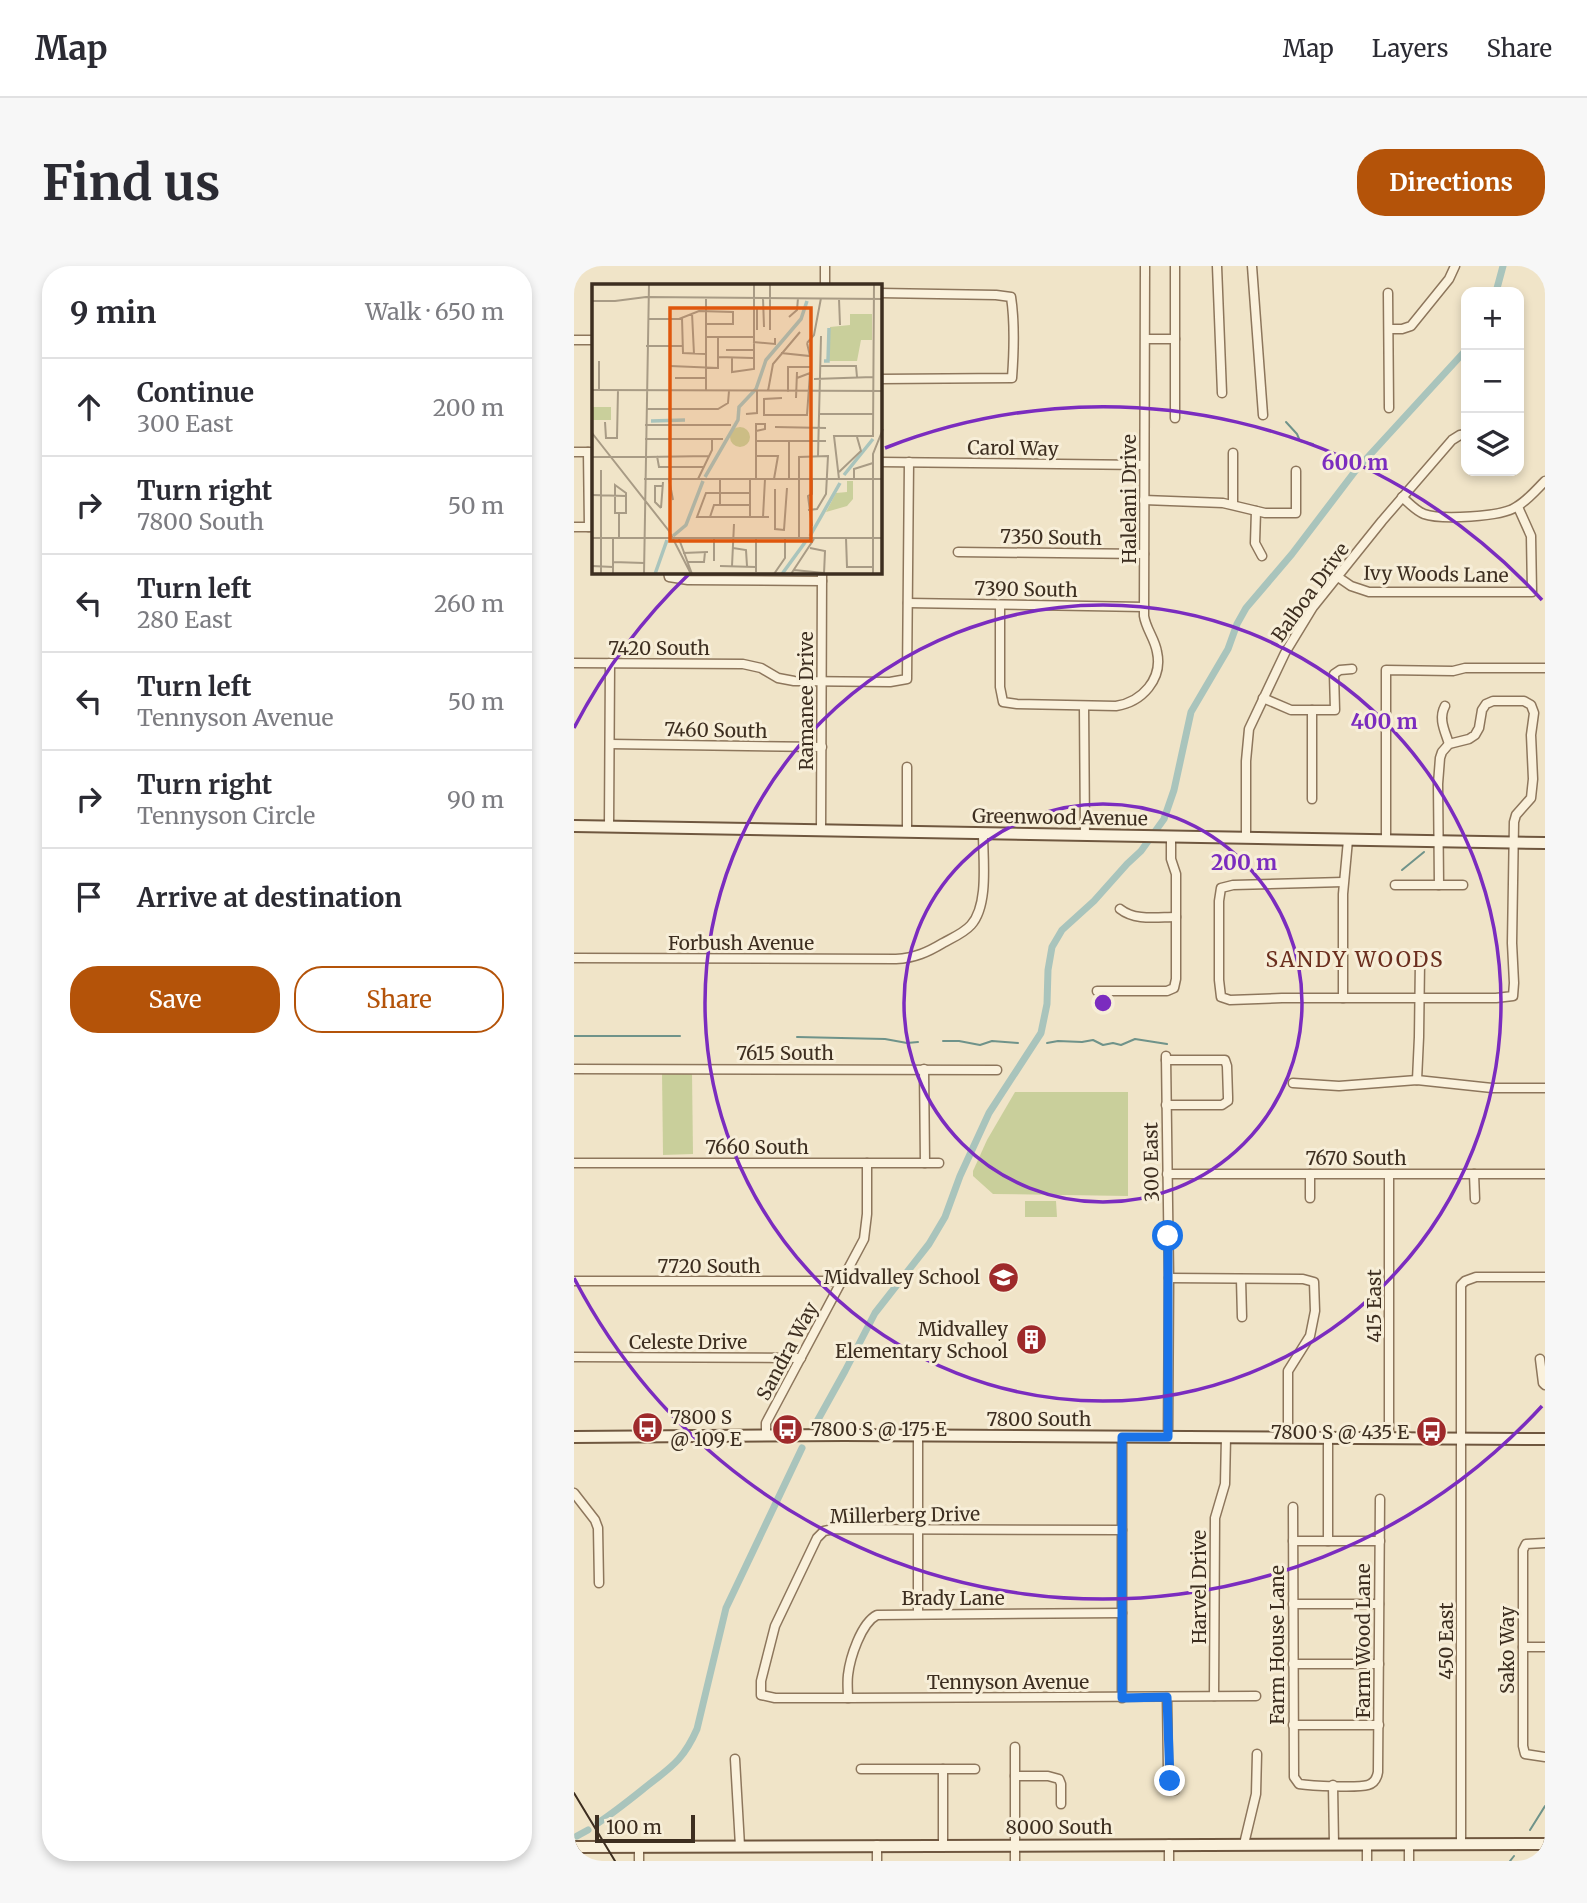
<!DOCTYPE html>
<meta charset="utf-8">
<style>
body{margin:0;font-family:Merriweather,serif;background:#f7f7f7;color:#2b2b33}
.controls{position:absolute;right:21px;top:21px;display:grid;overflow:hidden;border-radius:14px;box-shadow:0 4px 10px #0003}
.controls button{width:63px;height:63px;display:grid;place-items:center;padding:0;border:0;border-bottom:2px solid #e1e1e2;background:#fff;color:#2b2b33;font:35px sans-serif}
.scale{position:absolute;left:21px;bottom:18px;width:100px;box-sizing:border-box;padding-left:7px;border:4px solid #3d2e20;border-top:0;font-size:19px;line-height:24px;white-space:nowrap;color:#3d2e20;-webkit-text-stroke:5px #f7eed8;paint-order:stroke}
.stop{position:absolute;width:21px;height:21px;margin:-16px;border:5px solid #1a73e8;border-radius:50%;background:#fff}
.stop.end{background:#1a73e8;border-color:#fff;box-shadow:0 2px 7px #0008}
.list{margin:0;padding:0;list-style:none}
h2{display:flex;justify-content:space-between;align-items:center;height:91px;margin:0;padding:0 28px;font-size:30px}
h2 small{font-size:23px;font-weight:400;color:#7c7c81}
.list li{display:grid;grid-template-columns:46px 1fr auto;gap:21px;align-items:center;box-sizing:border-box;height:98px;padding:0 28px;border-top:2px solid #e1e1e2}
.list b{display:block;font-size:26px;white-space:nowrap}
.list p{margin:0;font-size:23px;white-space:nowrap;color:#7c7c81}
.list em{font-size:23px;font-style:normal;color:#7c7c81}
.actions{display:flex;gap:14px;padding:21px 28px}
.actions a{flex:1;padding:16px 0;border:2px solid #b45309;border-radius:28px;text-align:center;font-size:24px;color:#b45309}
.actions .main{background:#b45309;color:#fff}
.icon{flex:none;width:38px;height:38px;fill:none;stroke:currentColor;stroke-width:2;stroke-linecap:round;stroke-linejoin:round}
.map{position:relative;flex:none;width:971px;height:1595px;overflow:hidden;border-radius:28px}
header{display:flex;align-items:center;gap:42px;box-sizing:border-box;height:98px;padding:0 35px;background:#fff;border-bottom:2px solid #e1e1e2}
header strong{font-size:33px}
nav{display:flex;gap:38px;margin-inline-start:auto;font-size:24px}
.intro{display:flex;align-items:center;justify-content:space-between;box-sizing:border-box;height:168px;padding:0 42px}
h1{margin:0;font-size:49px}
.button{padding:18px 32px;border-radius:28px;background:#b45309;color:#fff;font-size:24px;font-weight:700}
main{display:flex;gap:42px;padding:0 42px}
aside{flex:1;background:#fff;border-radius:28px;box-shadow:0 4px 10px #0003}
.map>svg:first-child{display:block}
</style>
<header>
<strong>Map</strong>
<nav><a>Map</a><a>Layers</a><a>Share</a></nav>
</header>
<div class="intro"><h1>Find us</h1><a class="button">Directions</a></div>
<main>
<aside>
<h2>9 min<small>Walk · 650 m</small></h2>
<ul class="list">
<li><svg class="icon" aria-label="ahead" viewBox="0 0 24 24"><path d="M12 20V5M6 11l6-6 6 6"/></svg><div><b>Continue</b><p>300 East</p></div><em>200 m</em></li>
<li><svg class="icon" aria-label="right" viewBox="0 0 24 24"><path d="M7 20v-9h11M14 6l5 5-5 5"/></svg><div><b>Turn right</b><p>7800 South</p></div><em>50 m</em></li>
<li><svg class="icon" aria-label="left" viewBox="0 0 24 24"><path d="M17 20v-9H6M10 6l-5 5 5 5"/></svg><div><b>Turn left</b><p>280 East</p></div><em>260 m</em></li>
<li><svg class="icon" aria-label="left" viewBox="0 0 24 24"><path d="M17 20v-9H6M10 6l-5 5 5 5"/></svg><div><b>Turn left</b><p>Tennyson Avenue</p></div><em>50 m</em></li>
<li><svg class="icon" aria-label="right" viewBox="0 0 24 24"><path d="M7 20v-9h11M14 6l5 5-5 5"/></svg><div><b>Turn right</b><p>Tennyson Circle</p></div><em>90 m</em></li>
<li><svg class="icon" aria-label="arrive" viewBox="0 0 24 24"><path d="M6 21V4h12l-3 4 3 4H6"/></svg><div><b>Arrive at destination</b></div></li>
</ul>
<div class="actions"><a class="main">Save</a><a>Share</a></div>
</aside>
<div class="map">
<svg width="971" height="1595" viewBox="0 0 971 1595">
<rect width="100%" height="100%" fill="#f0e4c8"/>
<g fill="#c9cf9b">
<polygon points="88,806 118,806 119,888 89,889"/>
<polygon points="441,826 554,826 554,930 419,928 399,910 399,905 413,874"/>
<polygon points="451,935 482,935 483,951 451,951"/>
</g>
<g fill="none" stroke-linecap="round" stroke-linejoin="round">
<g stroke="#6f938a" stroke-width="2">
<polyline points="712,156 723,168 726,175 739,178"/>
<polyline points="828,604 850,586"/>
<polyline points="0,770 106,770"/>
<polyline points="223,771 311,773 333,777 344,776"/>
<polyline points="369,775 385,775 406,779 418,775 444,777"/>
<polyline points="473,777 484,775 508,776 519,774 529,779 539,777 547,779 561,773 593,778"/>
<polyline points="956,1564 971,1540"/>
<polyline points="936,1595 940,1590"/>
</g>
<g stroke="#a9c4bc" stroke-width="7">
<polyline points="922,26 929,0"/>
<polyline points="241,1159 271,1105 301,1047 355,978 371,951 386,910 415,847 467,767 473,738 474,704 478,681 488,664 520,635 553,598 567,585 590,553 600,524 617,446 654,383 663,358 672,342 718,288 782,204 892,84"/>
<path d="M24 1557C39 1547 53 1536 68 1524 95 1502 108 1497 123 1463L152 1342 228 1182"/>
<polyline points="3,1570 14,1564"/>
</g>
<defs>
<g id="street">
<polyline points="643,0 648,127"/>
<polyline points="678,0 689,149"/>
<polyline points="251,19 251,0"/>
<path d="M306 27 422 29 437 31C441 57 440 85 438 112L306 113"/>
<polyline points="814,27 815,142"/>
<polyline points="815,63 828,63 837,60 875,13 881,0"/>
<polyline points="572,73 601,73"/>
<polyline points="0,74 19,74"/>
<polyline points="601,152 601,0"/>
<polyline points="0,186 18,186"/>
<polyline points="14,186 15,261"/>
<polyline points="659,187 659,238"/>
<polyline points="306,196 570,199"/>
<path d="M828 231C835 237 842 245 850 248 867 254 927 251 942 241 953 235 962 224 971 215"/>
<polyline points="570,234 649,237 691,247 722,247 722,205"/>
<polyline points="682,245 681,277 688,290"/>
<polyline points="0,261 18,261"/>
<polyline points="384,286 570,288"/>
<polyline points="94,306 95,311 114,314 248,315"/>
<polyline points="764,311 777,320 795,326 958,326 957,270 944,241"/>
<polyline points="334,337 570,341"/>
<path d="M426 339V421L429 436 443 438 542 440C568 436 589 413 583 386 581 373 572 363 570 350L571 0"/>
<polyline points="0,397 169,398 187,402 204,412 220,415 316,416 333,413 335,196"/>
<polyline points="689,432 717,444 761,444 760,408 766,404 778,403"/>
<polyline points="510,440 511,569"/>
<path d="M871 440C864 453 871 465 875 478"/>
<polyline points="36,478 248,481"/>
<polyline points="738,533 738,444"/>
<polyline points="35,561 36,397"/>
<polyline points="247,564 248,306"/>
<polyline points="333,566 333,501"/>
<polyline points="672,572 672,495 675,463 711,387 739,341 808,255 878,174 886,169 892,168"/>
<polyline points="812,575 812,404 879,405 891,402 971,402"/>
<polyline points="769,616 659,619 647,622 645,635 645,714 647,731 656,734 708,732 922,732 939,730 940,717 938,677 940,556 942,549 957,532 959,513 957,469 960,447 957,439 950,435 919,435 912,438 908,444 905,462 901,469 895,473 875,478 868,486 866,492 864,518 865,619"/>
<polyline points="821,619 889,619"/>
<path d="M546 643C561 655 583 651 602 651"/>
<path d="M0 692 322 693C341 692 354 686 369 677 378 672 390 667 397 659 415 639 409 593 409 567"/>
<polyline points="523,725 593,725 600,722 602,713 602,608 597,593 597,570"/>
<polyline points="769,732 769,628 774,574"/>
<polyline points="592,790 595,1012 594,1171"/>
<polyline points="592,794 651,794 653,800 654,831 654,835 648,839 592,839"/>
<polyline points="0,803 423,804"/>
<polyline points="350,803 351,897"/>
<polyline points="843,814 845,771 846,695"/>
<polyline points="719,817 765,820 843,814 918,822 971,822"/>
<polyline points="0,897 365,897"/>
<polyline points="593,908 971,908"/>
<polyline points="736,908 736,932"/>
<polyline points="815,908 815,1172"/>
<polyline points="900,908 901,933"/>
<polyline points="595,1012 729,1013 740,1016 741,1045 736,1070 714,1105 714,1171"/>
<polyline points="667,1013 668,1051"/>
<polyline points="0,1015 269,1015"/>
<polyline points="0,1091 227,1092"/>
<polyline points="966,1093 969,1117 971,1119"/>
<polyline points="192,1170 192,1157 290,973 293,948 293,897"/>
<polyline points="344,1170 344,1347"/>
<polyline points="548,1171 548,1432"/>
<polyline points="754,1172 754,1275"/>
<polyline points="0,1227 21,1254 24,1262 25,1317"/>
<path d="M719 1241 720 1511 725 1518C738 1520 784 1522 794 1519 801 1517 803 1512 804 1506L806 1233"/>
<polyline points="548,1264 260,1263 250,1265 243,1272 201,1360 187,1415 187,1429 201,1432 274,1432 682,1430"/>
<polyline points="719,1275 806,1275"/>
<polyline points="971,1277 952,1278 949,1284 949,1480 951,1488 971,1491"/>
<polyline points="719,1338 805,1338"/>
<polyline points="949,1381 971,1381"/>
<polyline points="719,1398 805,1398"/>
<polyline points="640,1430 641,1252 651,1218 652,1171"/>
<polyline points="593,1431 594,1505 596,1515 601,1524"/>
<path d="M274 1432C274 1425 273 1417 274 1409 276 1392 287 1357 303 1349L548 1347"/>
<polyline points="719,1459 805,1459"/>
<polyline points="441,1481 441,1595"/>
<polyline points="161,1493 166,1580"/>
<polyline points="287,1503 401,1503"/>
<polyline points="369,1503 369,1579"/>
<polyline points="441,1510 474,1510 485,1513 487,1518 487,1538"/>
<polyline points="759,1519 760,1579"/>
<polyline points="595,1578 595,1595"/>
<polyline points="670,1578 682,1528 683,1488"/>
<polyline points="887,1578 887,1019 891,1015 902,1011 971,1011"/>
<polyline points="793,1579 793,1595"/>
<polyline points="65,1581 65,1595"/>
<polyline points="303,1595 303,1579"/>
<polyline points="835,1595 835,1578"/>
</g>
<g id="secondary">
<polyline points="0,560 971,577"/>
<polyline points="0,1171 270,1169 971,1173"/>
<polyline points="0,1581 971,1578"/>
</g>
</defs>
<use href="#street" stroke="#8d765c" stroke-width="11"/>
<use href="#secondary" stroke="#6f573f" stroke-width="14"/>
<use href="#street" stroke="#faf1dc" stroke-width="8"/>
<use href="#secondary" stroke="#faf1dc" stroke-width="10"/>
<polyline stroke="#3d2e20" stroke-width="2" points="0,1527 41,1595"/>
</g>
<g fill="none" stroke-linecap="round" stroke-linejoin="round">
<polyline stroke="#1a73e8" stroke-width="9" points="594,970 594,1171 548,1171 548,1432 593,1431 596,1515"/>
</g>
<g fill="none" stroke="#7b2cbf" stroke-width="3.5">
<circle cx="529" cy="737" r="199"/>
<circle cx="529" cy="737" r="398"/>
<path d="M968 1140A596 596 0 0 1 0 1012M0 462A596 596 0 0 1 115 308M311 182A596 596 0 0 1 968 334"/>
</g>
<defs>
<symbol id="school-disc" viewBox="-11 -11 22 22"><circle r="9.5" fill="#9e2a2b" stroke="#f7eed8"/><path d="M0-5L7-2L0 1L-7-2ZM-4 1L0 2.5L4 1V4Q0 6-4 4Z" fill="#fff"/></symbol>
<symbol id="building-disc" viewBox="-11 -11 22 22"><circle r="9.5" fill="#9e2a2b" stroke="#f7eed8"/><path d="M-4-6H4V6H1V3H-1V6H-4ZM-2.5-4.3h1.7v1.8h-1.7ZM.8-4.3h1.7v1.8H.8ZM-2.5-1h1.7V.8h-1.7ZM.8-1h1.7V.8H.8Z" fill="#fff"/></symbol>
<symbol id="bus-disc" viewBox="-11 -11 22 22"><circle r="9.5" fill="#9e2a2b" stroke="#f7eed8"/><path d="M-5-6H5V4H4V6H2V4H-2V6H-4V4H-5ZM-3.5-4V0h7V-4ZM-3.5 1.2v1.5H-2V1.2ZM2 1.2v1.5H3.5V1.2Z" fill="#fff"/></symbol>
</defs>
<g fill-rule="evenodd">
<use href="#school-disc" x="412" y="994" width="35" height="35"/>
<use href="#building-disc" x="440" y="1056" width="35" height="35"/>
<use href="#bus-disc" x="56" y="1144" width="35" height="35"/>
<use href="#bus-disc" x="196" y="1146" width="35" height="35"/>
<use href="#bus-disc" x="840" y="1148" width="35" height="35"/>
</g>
<g text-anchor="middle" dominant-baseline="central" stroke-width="6" stroke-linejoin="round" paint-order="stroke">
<g font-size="19" fill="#3d2e20" stroke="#f7eed8">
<text transform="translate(439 182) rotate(1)">Carol Way</text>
<text transform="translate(555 233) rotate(-90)">Halelani Drive</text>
<text transform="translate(477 271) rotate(1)">7350 South</text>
<text transform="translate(862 308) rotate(1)">Ivy Woods Lane</text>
<text transform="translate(452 323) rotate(1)">7390 South</text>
<text transform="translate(736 326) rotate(-54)">Balboa Drive</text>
<text x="85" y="382">7420 South</text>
<text transform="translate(232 435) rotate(-90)">Ramanee Drive</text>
<text transform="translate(142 464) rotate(1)">7460 South</text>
<text transform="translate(486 551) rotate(1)">Greenwood Avenue</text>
<text x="167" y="677">Forbush Avenue</text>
<text x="211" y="787">7615 South</text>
<text x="183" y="881">7660 South</text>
<text x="782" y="892">7670 South</text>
<text transform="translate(577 896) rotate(-91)">300 East</text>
<text x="135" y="1000">7720 South</text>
<text transform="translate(800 1040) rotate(-90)">415 East</text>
<text x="114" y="1076">Celeste Drive</text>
<text transform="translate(213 1085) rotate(-62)">Sandra Way</text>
<text x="465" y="1153">7800 South</text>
<text transform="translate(331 1249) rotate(-1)">Millerberg Drive</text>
<text transform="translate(625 1321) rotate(-90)">Harvel Drive</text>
<text x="379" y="1332">Brady Lane</text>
<text transform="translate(789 1375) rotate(-90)">Farm Wood Lane</text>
<text transform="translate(872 1375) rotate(-90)">450 East</text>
<text transform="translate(703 1379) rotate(-90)">Farm House Lane</text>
<text transform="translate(933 1384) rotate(-90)">Sako Way</text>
<text x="434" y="1416">Tennyson Avenue</text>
<text x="485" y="1561">8000 South</text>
</g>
<g font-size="19" fill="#3d2e20" stroke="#f7eed8" text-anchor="end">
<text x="406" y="1011">Midvalley School</text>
<text x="434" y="1063">Midvalley<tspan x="434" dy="22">Elementary School</tspan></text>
<text x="96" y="1151" text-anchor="start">7800 S<tspan x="96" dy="22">@ 109 E</tspan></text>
<text x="237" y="1163" text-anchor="start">7800 S @ 175 E</text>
<text x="835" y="1166">7800 S @ 435 E</text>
</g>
<g font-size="21" letter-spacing="2" fill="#6b2e1e" stroke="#f7eed8">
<text x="781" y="693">SANDY WOODS</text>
</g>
</g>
<g transform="translate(18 18)">
<rect width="290" height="290" fill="#f0e4c8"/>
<path d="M258 30H280V56H269L265 77H237L238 43 258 41ZM0 123H19V136H0ZM138 153a10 10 0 1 1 20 0a10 10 0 1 1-20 0ZM255 197H261V215L255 222 234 228 244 209 255 208Z" fill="#c9cf9b"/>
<path fill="none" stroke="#a9c4bc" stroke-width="3.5" d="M232 77H236L237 44M59 137 93 136M252 191 281 155M113 193 146 136 147 123 164 105 174 76 209 35 215 17M81 252 94 241 111 197M218 252 248 199M63 290 75 256M190 290 214 257"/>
<path fill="none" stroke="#a89b85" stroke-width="2" d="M178 0V46M171 14 172 43M247 15 248 41M0 17H26M23 17 54 13 291 15M100 29 102 70M197 33 205 26 206 14M90 34 91 69 114 70M56 35H87L107 27 141 28V40H114M165 46V23M114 53H161M161 58 183 60V54M215 59 222 51 229 14M54 62H91M134 66H161M189 69 218 72 215 59M126 73 161 74M140 73V88L162 85V0M78 82 126 84V53M228 82H264L265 93M83 94H114M222 95 281 93M0 106 291 107M7 106V77M114 106V14M176 107 181 80 208 48M196 108V83H219M190 114 172 115V131H215L218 89 205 94M204 114 205 88M54 125H126L136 119 137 107M154 130 165 129V107M228 130H281M13 138 14 154H25L26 106M164 139V195M164 140H173V145L164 147M53 141H139M183 143 234 144M0 149 77 247 99 290M53 155H131M164 157H234M197 157V195M65 172 67 183H111M164 172H186L182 195M226 172 229 52M0 173H53M54 173 117 172M247 188 269 167 265 153M52 195H291M77 195 81 216M106 195 120 166V155M128 195V221M158 195V233M247 195 242 152H281L282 0M262 195V185L281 179M23 201 34 209V229H23ZM183 205V245L192 246 195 204M158 209H114L105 233H177M0 211 34 212M69 224 63 218V202H71M69 224 71 198M118 233 122 221H158M171 233 173 195M220 242 216 212 220 210V195M0 254H291M27 254V229M254 254 255 283H281M87 255 100 290M207 255V173L236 172 234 210 225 225 216 226M141 264 154 266 155 282M218 264 233 267 232 290M91 269 116 268M122 277V255M21 278 52 279M95 278H112L113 268M0 282 21 283M128 282 164 283M140 282 142 240M202 286 232 289M164 288V255M9 290V186M21 290V254M52 290 57 0M182 290 193 274V255M199 290 222 255M281 290V170L291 145"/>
<path fill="#df570d" fill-opacity="0.15" stroke="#df570d" stroke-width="3.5" d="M78 24H219V257H78Z"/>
<rect width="290" height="290" fill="none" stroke="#3d2e20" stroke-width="3.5"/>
</g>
<circle cx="529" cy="737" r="10" fill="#7b2cbf" stroke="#f7eed8" stroke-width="3.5"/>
<g font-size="21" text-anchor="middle" font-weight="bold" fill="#7b2cbf" stroke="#f7eed8" stroke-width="6" stroke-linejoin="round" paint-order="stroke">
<text x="781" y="204">600 m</text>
<text x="810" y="463">400 m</text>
<text x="670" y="604">200 m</text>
</g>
</svg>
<div class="controls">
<button>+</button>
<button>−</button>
<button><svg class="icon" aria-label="layers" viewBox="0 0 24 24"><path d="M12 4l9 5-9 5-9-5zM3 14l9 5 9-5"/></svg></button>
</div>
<div class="scale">100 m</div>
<div class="stop" style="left:594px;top:970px"></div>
<div class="stop end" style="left:596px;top:1515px"></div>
</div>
</main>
